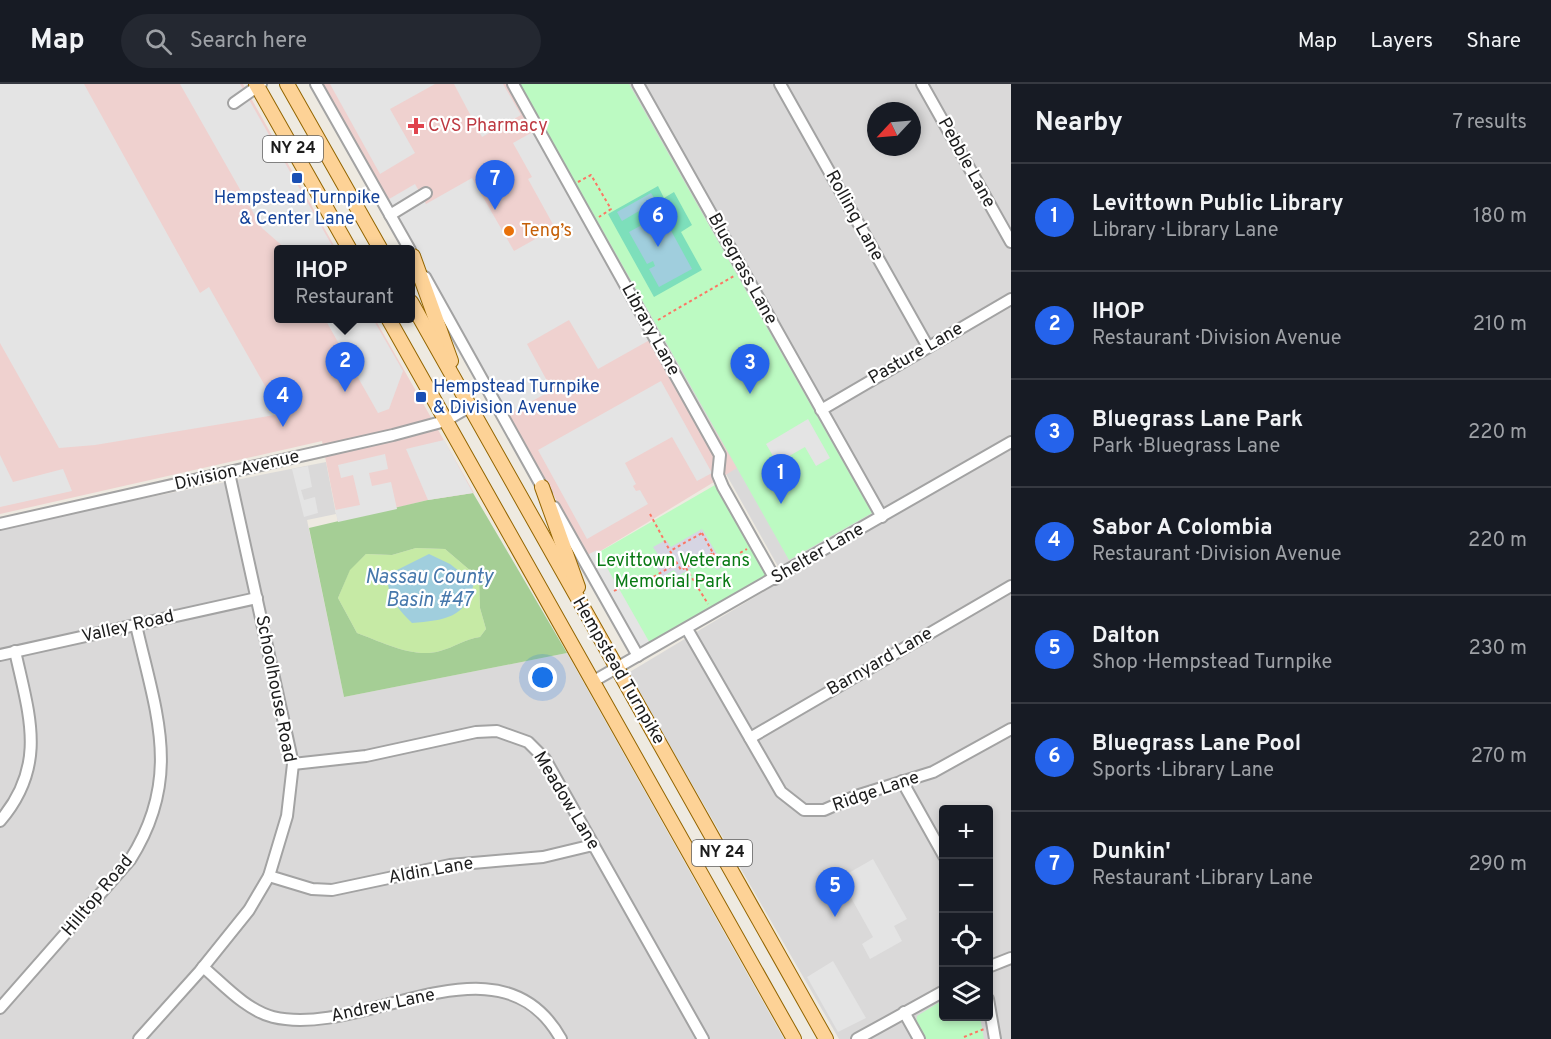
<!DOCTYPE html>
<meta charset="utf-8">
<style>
body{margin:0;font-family:Overpass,sans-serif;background:#242831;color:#f1f3f6}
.controls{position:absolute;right:18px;bottom:18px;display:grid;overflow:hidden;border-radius:6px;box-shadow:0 3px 9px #0003}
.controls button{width:54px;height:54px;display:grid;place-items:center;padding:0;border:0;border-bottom:2px solid #363941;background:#171b24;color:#f1f3f6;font:30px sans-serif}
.compass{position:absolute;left:867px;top:18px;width:54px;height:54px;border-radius:50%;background:#171b24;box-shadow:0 3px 9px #0003;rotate:244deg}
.you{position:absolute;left:543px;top:594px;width:21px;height:21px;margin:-15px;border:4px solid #fff;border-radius:50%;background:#1a73e8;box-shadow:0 0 0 9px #1a73e833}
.badge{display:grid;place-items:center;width:39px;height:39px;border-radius:50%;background:#2563eb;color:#fff;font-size:20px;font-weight:700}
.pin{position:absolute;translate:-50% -50px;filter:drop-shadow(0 2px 3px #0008)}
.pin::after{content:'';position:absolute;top:32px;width:21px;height:18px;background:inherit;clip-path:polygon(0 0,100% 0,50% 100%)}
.popup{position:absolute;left:274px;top:161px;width:141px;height:78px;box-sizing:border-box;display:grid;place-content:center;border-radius:6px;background:#171b24;filter:drop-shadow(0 2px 4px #0005);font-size:20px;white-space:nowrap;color:#9ea1a6}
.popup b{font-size:22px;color:#f1f3f6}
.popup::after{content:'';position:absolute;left:50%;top:100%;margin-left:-12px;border:12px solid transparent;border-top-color:#171b24}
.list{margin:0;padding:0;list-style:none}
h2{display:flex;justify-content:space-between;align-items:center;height:78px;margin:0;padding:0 24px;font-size:26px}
h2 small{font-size:20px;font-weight:400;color:#9ea1a6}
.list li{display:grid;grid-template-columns:39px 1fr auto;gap:18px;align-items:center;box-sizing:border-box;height:108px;padding:0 24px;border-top:2px solid #363941}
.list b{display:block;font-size:22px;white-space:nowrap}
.list p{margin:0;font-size:20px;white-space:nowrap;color:#9ea1a6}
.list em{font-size:20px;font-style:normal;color:#9ea1a6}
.icon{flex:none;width:33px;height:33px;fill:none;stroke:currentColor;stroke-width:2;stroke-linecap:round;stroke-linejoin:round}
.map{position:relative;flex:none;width:1011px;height:955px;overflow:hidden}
header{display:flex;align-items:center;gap:36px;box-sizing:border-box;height:84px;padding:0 30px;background:#171b24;border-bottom:2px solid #363941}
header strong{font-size:28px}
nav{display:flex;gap:33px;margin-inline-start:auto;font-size:21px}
.search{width:420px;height:54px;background:#242831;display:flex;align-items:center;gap:15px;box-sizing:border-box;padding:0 21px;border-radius:33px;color:#9ea1a6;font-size:22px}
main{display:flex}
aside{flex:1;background:#171b24}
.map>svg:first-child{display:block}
</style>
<header>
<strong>Map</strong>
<div class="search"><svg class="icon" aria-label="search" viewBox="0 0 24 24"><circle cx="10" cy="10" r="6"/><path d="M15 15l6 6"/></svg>Search here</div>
<nav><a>Map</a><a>Layers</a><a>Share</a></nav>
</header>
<main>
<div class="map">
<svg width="1011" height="955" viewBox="0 0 1011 955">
<rect width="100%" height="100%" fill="#eeeae1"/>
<g fill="#dad9d9" fill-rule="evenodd">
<path d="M507 0H1011V955H839L628 589 785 495ZM876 27H912V63H876ZM944 726H988V932H944Z"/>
<polygon points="326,378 336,430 307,436 344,613 567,569 784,955 0,955 0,443"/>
</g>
<g fill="#efd1cf">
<polygon points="0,0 243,0 336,165 279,166 279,234 375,235 474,409 428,416 338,438 322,357 0,430"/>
<polygon points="322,0 510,0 737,384 589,474"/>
</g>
<path fill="#c6eaa5" d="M416 464 445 465 479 494 480 524 486 545 480 553C465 555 455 563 440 567 414 575 382 558 357 549L338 514 350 485 366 470 392 471Z"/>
<path fill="#a5ce95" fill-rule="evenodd" d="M473 409 567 569 344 613 309 444 428 416ZM416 464 445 465 479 494 480 524 486 545 480 553C465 555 455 563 440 567 414 575 382 558 357 549L338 514 350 486 366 470 392 471Z"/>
<g fill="#bcfac2">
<polygon points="520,0 629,0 872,429 789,476"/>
<polygon points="715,401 769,493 642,567 589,474"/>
<polygon points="943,916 944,932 980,933 984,955 925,955 916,940 917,932"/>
</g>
<polygon fill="#7ddfbb" points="658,102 664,114 674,108 692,141 681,148 702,186 654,213 608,130"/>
<g fill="#e4e4e4">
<polygon points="0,0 84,0 200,209 209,203 281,330 95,361 59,364 0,259"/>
<polygon points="180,0 240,0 334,165 286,165 262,144"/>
<polygon points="330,0 435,0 390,25 415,69 380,90"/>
<polygon points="454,0 503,0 521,31 482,53"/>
<polygon points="538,45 655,253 598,285 569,236 527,260 552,306 506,332 384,118 415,100 426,120 472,94 514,167 555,144 528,95 532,93 513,59"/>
<polygon points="325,235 373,235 403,287 389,325 378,329"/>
<polygon points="661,297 712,389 697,397 672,353 625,379 636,400 633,402 636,407 640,406 648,420 587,455 538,366"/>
<polygon points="808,335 830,374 816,382 805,363 777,379 766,360"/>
<polygon points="444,356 473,409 428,416 406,365"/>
<polygon points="385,370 388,385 369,389 372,402 391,398 397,425 338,438 335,426 360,421 353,391 341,394 338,381"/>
<polygon points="0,371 13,398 63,385 72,407 0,423"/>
<polygon points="308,382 312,403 301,406 304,416 315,413 318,429 304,433 292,385"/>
<polygon points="597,466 651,561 642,567 587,471"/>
<polygon points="873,775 907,835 894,842 902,857 870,875 862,860 873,853 840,794"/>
<polygon points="833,877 866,934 838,948 807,893"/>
</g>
<polygon fill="#d6d5e3" points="702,445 724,482 717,486 709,474 678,492 674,486 662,493 654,479 661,475 653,463 666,456 671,463"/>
<g fill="#a0cedd">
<polygon points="651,109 656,117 622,137 617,128"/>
<polygon points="662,130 692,185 659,203 649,185 655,182 653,177 647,180 629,148"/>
<path d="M429 470 450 480 474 499C466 535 444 536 412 539 396 523 388 513 387 491Z"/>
</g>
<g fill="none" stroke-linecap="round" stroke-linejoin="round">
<defs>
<g id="minor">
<polyline points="316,0 410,166"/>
<polyline points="513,0 720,371 718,391 723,403 775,495"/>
<polyline points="638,0 882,433"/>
<polyline points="780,0 928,263"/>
<polyline points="922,0 1011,158"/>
<polyline points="234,19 261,0"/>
<polyline points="390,131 426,109"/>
<polyline points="425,193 546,410"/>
<polyline points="821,326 1011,215"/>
<polyline points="554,423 638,572"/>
<polyline points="0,440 393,351 445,337 469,323"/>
<polyline points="687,545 781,708 804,726 824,726 856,712 933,688 1011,645"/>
<polyline points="0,571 257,514"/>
<polyline points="592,598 1011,358"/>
<polyline points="750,654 1011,502"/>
<polyline points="293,680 366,672 476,648 497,647 528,658 545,675 703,955"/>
<polyline points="902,697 944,772"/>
<path d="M0 737C48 681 29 631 15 567"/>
<polyline points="269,792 312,805 332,806 450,781 543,773 593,761"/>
<path d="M203 883C223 900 246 926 273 933 365 955 499 844 561 955"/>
<polyline points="988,883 1011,874"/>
<polyline points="988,915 995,955"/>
<path d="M0 924 130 776C183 693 156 629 136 541"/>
<polyline points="904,928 919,955"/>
<polyline points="139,955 200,887 249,826 269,792 287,732 293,680 229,389"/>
<polyline points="857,955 944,907"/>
</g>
<g id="major">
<polyline points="256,0 350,166"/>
<polyline points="287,0 381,166"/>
<polyline points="413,172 451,277"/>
<polyline points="411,218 826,955"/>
<polyline points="388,234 794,955"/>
<polyline points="542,403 578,503"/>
</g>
</defs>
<use href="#minor" stroke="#a3a3a3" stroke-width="14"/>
<use href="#major" stroke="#936500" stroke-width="16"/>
<g stroke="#fc7664" stroke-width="2" stroke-dasharray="3 3" stroke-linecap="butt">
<polyline points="578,98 591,91 611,125 599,133"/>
<polyline points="658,236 734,192"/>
<polyline points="650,430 670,467"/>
<polygon points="702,449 713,469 681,486 670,467"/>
<polyline points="713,469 720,480 747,465"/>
<polyline points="686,484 708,520"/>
<polyline points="614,507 641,492 645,498 677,479"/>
<polyline points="964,953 984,945"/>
</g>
<use href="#minor" stroke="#fff" stroke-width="10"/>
<use href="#major" stroke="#fdd296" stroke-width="14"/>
</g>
<path fill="#e0444e" stroke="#fff" stroke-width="2" d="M413 33h6v6h6v6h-6v6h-6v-6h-6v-6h6z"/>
<g fill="#1a4fb4" stroke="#fff" stroke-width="2">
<rect x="291" y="88" width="12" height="12" rx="3"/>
<rect x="415" y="307" width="12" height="12" rx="3"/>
</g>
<circle fill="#e8710a" stroke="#fff" stroke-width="2" cx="509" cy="147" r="6"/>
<g text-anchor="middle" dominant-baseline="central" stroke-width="4.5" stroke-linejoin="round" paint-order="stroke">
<g fill="#fff" stroke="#606060" stroke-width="1.5">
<rect x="263" y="52" width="60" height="26" rx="4.5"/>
<rect x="692" y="756" width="60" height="26" rx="4.5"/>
</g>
<g font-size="16" font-weight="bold" fill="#1c1c1c">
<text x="293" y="65">NY 24</text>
<text x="722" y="769">NY 24</text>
</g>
<g font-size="18" fill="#be3a42" stroke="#fff" text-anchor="start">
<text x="428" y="42">CVS Pharmacy</text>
</g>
<g font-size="18" fill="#1c1c1c" stroke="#fff">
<text transform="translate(966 79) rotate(61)">Pebble Lane</text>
<text transform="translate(854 132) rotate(61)">Rolling Lane</text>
<text transform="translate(742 185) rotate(61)">Bluegrass Lane</text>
<text transform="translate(650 246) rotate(61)">Library Lane</text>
<text transform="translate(916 270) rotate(-30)">Pasture Lane</text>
<text transform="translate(237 387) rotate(-13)">Division Avenue</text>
<text transform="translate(818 470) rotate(-30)">Shelter Lane</text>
<text transform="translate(128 543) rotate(-13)">Valley Road</text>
<text transform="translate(880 578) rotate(-30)">Barnyard Lane</text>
<text transform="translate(618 587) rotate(60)">Hempstead Turnpike</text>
<text transform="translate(275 605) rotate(79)">Schoolhouse Road</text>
<text transform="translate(876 708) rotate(-19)">Ridge Lane</text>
<text transform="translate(566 717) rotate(59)">Meadow Lane</text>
<text transform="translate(431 787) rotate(-10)">Aldin Lane</text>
<text transform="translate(98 812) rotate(-50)">Hilltop Road</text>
<text transform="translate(383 922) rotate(-12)">Andrew Lane</text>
</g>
<g font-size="18" fill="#164399" stroke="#fff">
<text x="297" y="114">Hempstead Turnpike<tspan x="297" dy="21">&amp; Center Lane</tspan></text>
<text x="433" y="303" text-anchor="start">Hempstead Turnpike<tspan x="433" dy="21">&amp; Division Avenue</tspan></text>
</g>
<g font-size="18" fill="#c56008" stroke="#fff" text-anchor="start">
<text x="521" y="147">Teng’s</text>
</g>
<g font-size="18" fill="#097a14" stroke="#fff">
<text x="673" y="477">Levittown Veterans<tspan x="673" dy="21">Memorial Park</tspan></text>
</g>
<g font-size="20" font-style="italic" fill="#4778ac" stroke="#fff">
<text x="429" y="494">Nassau County<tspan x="429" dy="23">Basin #47</tspan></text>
</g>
</g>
</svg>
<div class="controls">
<button>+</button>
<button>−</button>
<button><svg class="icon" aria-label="locate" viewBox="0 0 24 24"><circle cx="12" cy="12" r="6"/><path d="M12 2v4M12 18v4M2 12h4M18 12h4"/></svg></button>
<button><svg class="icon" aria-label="layers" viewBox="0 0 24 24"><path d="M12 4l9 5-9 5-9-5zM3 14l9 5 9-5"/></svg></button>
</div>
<svg class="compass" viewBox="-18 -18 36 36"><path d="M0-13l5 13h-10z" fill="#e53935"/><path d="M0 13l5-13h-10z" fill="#9ea1a6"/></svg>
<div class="you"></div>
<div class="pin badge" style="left:781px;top:420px">1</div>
<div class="pin badge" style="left:345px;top:308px">2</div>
<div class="popup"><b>IHOP</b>Restaurant</div>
<div class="pin badge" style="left:750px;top:310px">3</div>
<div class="pin badge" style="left:283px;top:343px">4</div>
<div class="pin badge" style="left:835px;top:833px">5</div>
<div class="pin badge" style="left:658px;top:163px">6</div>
<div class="pin badge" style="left:495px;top:126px">7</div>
</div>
<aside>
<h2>Nearby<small>7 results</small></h2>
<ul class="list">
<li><span class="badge">1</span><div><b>Levittown Public Library</b><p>Library · Library Lane</p></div><em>180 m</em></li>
<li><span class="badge">2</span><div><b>IHOP</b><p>Restaurant · Division Avenue</p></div><em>210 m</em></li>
<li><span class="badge">3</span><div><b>Bluegrass Lane Park</b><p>Park · Bluegrass Lane</p></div><em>220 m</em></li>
<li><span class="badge">4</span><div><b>Sabor A Colombia</b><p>Restaurant · Division Avenue</p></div><em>220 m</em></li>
<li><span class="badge">5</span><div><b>Dalton</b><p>Shop · Hempstead Turnpike</p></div><em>230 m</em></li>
<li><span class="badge">6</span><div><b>Bluegrass Lane Pool</b><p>Sports · Library Lane</p></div><em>270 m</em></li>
<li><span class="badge">7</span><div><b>Dunkin'</b><p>Restaurant · Library Lane</p></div><em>290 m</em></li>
</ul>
</aside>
</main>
